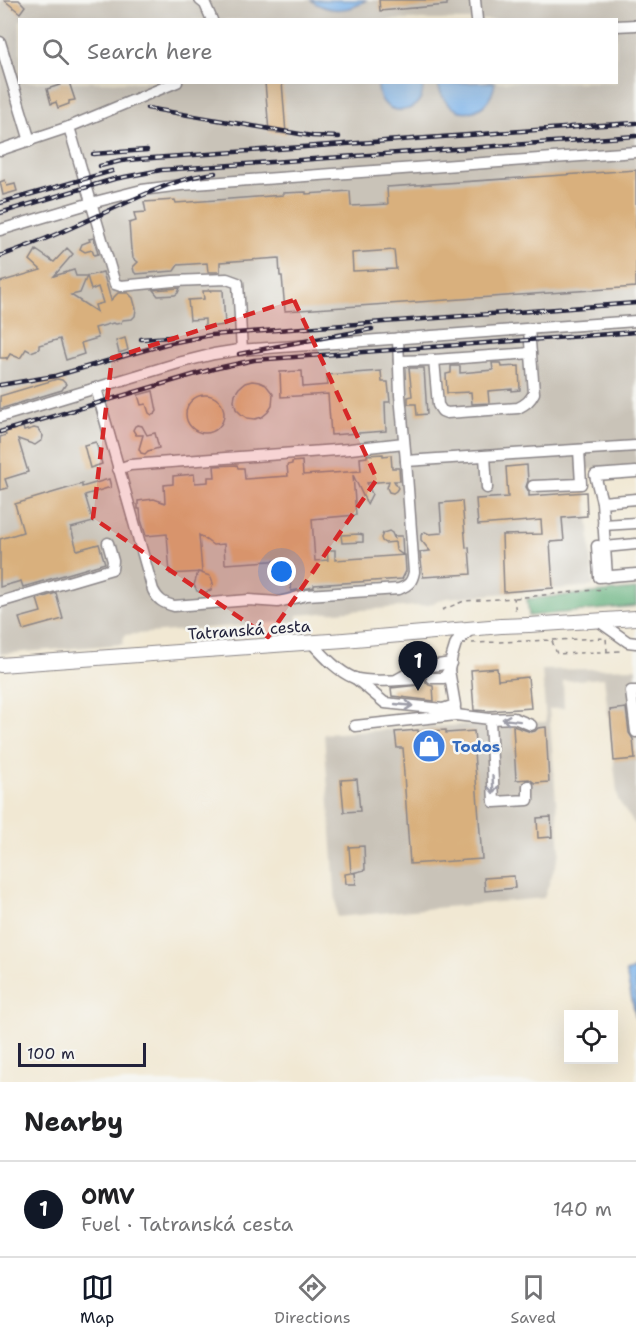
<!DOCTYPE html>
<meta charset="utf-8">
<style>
body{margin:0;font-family:"Shantell Sans",sans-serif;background:#f6f6f6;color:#202124}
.controls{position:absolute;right:18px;bottom:18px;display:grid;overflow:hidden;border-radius:0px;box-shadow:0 6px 24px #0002}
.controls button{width:54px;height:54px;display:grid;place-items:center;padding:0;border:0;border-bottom:2px solid #e0e0e0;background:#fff;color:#202124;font:30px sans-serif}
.scale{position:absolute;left:18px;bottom:15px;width:128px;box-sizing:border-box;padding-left:6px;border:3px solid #22223b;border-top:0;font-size:16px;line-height:21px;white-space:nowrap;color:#22223b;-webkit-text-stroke:4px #f6f6f2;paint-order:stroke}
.you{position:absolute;left:282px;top:572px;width:21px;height:21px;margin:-15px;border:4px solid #fff;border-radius:50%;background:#1a73e8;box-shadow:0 0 0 9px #1a73e833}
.badge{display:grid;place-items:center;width:39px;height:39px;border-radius:50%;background:#111827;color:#fff;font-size:20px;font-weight:700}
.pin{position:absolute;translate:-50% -50px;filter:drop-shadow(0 2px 3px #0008)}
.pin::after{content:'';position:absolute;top:32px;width:21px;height:18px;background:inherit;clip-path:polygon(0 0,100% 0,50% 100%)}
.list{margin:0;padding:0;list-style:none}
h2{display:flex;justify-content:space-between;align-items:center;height:78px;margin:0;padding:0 24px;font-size:26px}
h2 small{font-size:20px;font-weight:400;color:#757577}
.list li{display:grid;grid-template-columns:39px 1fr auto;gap:18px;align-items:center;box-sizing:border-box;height:96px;padding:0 24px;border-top:2px solid #e0e0e0}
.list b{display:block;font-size:22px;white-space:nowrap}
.list p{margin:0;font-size:20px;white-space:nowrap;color:#757577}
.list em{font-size:20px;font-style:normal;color:#757577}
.icon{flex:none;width:33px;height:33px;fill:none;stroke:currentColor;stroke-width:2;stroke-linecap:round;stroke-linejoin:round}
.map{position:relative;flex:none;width:636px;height:1082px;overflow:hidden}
.search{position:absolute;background:#fff;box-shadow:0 6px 24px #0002;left:18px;right:18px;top:18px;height:66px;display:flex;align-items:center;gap:15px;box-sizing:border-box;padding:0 21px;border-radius:0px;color:#757577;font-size:22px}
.sheet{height:174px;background:#fff}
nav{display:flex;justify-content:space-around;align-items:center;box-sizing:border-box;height:84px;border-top:2px solid #e0e0e0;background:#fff;font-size:16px;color:#757577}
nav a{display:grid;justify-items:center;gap:3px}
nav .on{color:#111827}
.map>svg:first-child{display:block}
</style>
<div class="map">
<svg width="636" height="1082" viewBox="0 0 636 1082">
<rect width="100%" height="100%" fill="#f6f6f2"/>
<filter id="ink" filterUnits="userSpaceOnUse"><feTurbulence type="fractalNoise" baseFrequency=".0167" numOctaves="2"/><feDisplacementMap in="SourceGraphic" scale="12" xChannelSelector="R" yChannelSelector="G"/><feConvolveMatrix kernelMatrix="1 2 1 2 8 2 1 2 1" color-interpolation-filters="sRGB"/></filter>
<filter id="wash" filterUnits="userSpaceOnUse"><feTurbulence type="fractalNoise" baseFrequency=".008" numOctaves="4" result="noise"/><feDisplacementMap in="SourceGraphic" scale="24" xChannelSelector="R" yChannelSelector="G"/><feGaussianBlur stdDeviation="1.35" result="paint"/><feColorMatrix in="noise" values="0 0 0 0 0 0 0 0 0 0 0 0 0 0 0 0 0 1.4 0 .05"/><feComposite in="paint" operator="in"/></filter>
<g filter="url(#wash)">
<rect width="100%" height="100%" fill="#f1e8d3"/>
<g fill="#c9c3b8" fill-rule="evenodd">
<path d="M0 0H636V465L585 470 593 586 446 598 428 605 297 615V621L124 635 123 644 0 654ZM20 20H616V82H20Z"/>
<polygon points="636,668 636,826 618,800 604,678 563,681 564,708 549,709 560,852 544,898 337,917 324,734 463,725 546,722 542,670"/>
</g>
<polygon fill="#60af7a" stroke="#41685a" stroke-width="1.5" points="636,589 636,606 529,616 527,599"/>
<g fill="#7bb3eb" stroke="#4e6a93" stroke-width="1.5">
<path d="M311 0H366C350 12 327 13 311 0Z"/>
<path d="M495 82C490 121 445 122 438 83Z"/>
<path d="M378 83H422C429 116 376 122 378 83Z"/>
<polygon points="636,969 636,1018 626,972"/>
</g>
<g id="blocks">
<g fill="#d9b07d" fill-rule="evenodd">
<polygon points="4,0 19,0 25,6 20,13"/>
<polygon points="379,0 447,0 447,5 380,11"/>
<polygon points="59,82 69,82 75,100 69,101 69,104 58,108 56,102 51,104 47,89 60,85"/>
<polygon points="265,82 282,82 286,134 269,132"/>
<path d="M636 170V287L285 311 282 276H280L279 258 220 262V272H208L207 263 178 265 174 271 136 274 134 272 133 267 138 262 133 258 132 250H131L129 223 136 221 134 213 146 212 144 202 175 200 176 203 283 195V193L306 192V194L350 191 351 206 388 204 387 187ZM394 250 396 269 353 271 352 253Z"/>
<polygon points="5,180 7,186 15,184 17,191 3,195 0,182"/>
<polygon points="94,238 98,254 94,255 92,250 85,252 80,249 82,244 90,241 89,239"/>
<path d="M67 248 73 254 54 276 74 270 76 276H87L103 272 111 300 118 293H128L133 298 136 309 135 316 132 319 122 320 121 323 116 324 113 323 95 328 98 338 81 343 84 354 66 360 60 339 39 345V349L31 352 26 349 21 357 19 358 10 354 7 359 6 357V358H0V282L41 270 30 260 36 250 54 262ZM87 276 91 290 98 287 103 303 95 305 97 312 71 295 80 293Z"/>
<polygon points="180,288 178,293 175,295 158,296 153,290"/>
<polygon points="209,290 223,290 225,325 205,327 205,319 190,320 188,300 204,299 203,291 210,291"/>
<polygon points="125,338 128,350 119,353 116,341"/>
<polygon points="492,363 501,363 502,367 519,366 520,390 512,391 512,389 488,391 489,403 472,404 471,392 447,393 446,374 451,373 451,366 460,366 460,373 493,370"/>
<polygon points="409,368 424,368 427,414 417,415 416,404 408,404 408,397 412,396"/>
<polygon points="302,371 303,387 328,385 327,375 381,371 382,382 388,382 390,402 385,402 386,431 331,435 328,394 281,397 280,372"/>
<polygon points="57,379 62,380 66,384 62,390 0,409 0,396"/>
<polygon points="252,381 259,382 266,385 273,394 272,406 268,412 262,417 255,419 247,418 241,414 236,409 234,401 235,394 239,388 245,383"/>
<polygon points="153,391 157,411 155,414 152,415 149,413 146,404 141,405 138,395"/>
<circle cx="205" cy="414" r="19"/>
<polygon points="138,425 142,426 147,435 155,433 159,448 148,451 145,454 141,453 139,449 143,435 136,435 133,430 135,426"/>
<polygon points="23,427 24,431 34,428 38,429 43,436 42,440 35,445 18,439 28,472 5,479 8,488 0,490 0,437 6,435 5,432"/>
<polygon points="96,442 102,464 90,468 84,445"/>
<polygon points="383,454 383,456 391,455 392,468 399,468 400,481 394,481 398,488 396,491 393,493 389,492 387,488 389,481 367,483 372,494 367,504 353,475 356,515 312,519 315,561 328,560 327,550 335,550 335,560 405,555 406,571 402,579 314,585 314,587 291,591 290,579 287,579 285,560 225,564 224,544 213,545 199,535 202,572 170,574 167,534 146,536 141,520 140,509 138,509 138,501 154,499 165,503 164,485 173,484 173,476 194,474 195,483 208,482 208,477 215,477 214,466 237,465 238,468 244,468 245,479 288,476 287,465 292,464 292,462 302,461 303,475 361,471 360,458 367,457 367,455"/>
<polygon points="527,465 528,481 526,487 529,492 529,496 586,492 587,516 562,518 564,541 550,542 553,588 504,592 502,535 542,534 541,520 478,525 476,499 508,497 506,467"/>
<polygon points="109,479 111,487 85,495 93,522 71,528 77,550 99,544 105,563 23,587 21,581 0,587 0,539 23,532 15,504 82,484 82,487"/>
<polygon points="462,501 466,548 469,547 471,574 423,577 420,552 430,551 421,540 421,535 425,532 429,534 442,533 440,503"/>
<polygon points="389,531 392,533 395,540 394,536 402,536 403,555 396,550 395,542 385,543 382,541 381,538 383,533"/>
<polygon points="359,534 363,535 363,542 342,543 341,535"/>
<polygon points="198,572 210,576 213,583 211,590 204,593 197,591 194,585"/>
<polygon points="56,593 63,619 23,630 19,618 41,612 37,599"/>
<polygon points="497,668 498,680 528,677 531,708 489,711 474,710 471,670"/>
<polygon points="425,674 425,679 426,682 429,685 433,686 434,701 392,696 391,688 419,685 422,682 421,675"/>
<polygon points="626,708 629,733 633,739 635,759 614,761 610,710"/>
<polygon points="513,726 531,732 535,731 538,728 546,727 549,782 535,783 529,779 516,780"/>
<polygon points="418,730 418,732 446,730 446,733 474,731 476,751 474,752 482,859 410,864 403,760 404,760 403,748 397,748 395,732"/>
<polygon points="357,779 360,811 344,812 341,780"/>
<polygon points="551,817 552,837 538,838 537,818"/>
<polygon points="364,846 365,870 352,873 355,873 356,884 346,884 345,874 351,873 349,847"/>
<polygon points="514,876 515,888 485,891 484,878"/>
</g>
</g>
</g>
<g filter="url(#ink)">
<use href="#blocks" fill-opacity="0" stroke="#8a8587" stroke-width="1.5"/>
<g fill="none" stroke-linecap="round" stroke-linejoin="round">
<defs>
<g id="minor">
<polyline points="200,0 205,4 212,20"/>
<polyline points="475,0 477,20"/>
<polyline points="616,26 636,25"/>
<polyline points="0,42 30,141"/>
<polyline points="69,127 115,284 121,286 173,281 227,279 238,283 242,350"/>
<polyline points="0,150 69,127 177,82"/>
<polyline points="0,230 91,203 142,190 181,185 636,152"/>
<polyline points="398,338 400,395 406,461 636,446"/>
<polyline points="434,360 531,353"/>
<path d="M399 361 434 360 438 405 442 411 447 413 518 408C526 404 530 401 534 393L529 329"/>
<path d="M96 388 153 590C158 600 163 603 174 606L249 600 278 602 307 595 399 589C409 585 412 582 414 572L406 461"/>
<polyline points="0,417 182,362 214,354 239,350 636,321"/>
<polyline points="485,456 487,488"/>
<polyline points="118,469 130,465 350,449 404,443"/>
<polyline points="533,486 581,484 579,450"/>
<polyline points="636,499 602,502 605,547 597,546 599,577 636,574"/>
<polyline points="602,502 595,475 636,472"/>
<polyline points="603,525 636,523"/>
<polyline points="607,577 605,547 636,544"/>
<polyline points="0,602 112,569 113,561 108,543"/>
<polyline points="597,620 628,642 636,643"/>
<path d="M311 642C323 655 337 671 354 678 369 683 399 680 415 679"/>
<polyline points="355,678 385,703 443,709 455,705 449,670"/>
<polyline points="432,678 444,678 449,670 452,656 456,643 471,629"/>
<polyline points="398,679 418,668 451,663"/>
<polyline points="636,691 631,691 636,732"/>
<polyline points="456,715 490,719 494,802 528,800 528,786"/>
<polyline points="490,719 514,718 531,725"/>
<polyline points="355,726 456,715 455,709"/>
</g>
<g id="major">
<polyline points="529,625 636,618"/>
<polyline points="0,665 344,640 501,626"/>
</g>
</defs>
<use href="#minor" stroke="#8a8587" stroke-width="13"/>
<use href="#major" stroke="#8a8587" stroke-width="16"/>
<g stroke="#8a8587" stroke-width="1.5" stroke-dasharray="4.5 4.5" stroke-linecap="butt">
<polyline points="515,598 604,589 604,588"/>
<polyline points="442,610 464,601 514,598 516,614"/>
<polyline points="552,641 557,654 621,651"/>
<polyline points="472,643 606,638 607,651"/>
</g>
<use href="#minor" stroke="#fff" stroke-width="10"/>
<use href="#major" stroke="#fff" stroke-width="14"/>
<defs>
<g id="rail">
<polyline points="147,108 312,136 339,137"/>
<polyline points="570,127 636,123"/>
<polyline points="93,154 147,150"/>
<polyline points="100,166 121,161 139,159 578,127"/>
<polyline points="0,203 112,171"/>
<polyline points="0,213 114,179 161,170 636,136"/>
<path d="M0 256C41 242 80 224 119 206 150 192 181 177 215 173"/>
<polyline points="141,339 171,337"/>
<polyline points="239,354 289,344 372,329"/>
<polyline points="0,385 55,376 166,344 211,335 636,303"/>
<polyline points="0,432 213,369 254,360 636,332"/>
</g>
</defs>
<use href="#rail" stroke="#22223b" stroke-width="4.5"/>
<use href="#rail" stroke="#f6f6f2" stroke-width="2" stroke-dasharray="7" stroke-linecap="butt"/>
<defs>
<polyline id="major-bridge" points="501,626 529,625"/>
</defs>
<use href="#major-bridge" stroke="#8a8587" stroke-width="16" stroke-linecap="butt"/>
<use href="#major-bridge" stroke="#fff" stroke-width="14"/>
</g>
<defs><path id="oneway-shaft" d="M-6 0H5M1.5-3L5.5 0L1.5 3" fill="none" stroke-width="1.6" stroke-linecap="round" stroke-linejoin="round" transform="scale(1.5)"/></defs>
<g stroke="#9c9ca7">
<use href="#oneway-shaft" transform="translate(404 705) rotate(6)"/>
<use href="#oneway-shaft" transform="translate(511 720) rotate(-173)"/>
<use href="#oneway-shaft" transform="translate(493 785) rotate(87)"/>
</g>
</g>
<path fill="#d62828" fill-opacity="0.2" stroke="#d62828" stroke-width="4.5" stroke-dasharray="12 8" stroke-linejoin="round" d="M294 300 377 479 268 637 93 518 112 358Z"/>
<defs>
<symbol id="shop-disc" viewBox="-11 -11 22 22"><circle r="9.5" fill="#3f7fe0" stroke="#f6f6f2"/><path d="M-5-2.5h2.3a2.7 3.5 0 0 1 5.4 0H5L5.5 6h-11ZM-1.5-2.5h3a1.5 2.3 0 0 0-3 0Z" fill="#fff"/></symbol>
</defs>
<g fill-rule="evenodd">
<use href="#shop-disc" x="410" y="727" width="38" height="38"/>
</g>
<g text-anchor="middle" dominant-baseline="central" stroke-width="5" stroke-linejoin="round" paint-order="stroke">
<g font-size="16" fill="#22223b" stroke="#f6f6f2">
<text transform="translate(249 630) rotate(-4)">Tatranská cesta</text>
</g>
<g font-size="16" font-weight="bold" fill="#366cbe" stroke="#f6f6f2" text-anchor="start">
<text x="452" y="746">Todos</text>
</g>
</g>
</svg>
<div class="controls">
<button><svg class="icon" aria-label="locate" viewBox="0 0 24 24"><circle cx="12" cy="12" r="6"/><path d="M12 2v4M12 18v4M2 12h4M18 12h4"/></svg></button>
</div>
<div class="scale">100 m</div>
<div class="you"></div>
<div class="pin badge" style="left:418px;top:691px">1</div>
<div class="search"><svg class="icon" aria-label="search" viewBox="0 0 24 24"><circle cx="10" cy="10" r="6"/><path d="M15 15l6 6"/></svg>Search here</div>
</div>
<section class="sheet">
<h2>Nearby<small></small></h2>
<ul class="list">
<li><span class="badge">1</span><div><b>OMV</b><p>Fuel · Tatranská cesta</p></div><em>140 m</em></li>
</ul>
</section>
<nav>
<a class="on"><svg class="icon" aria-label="map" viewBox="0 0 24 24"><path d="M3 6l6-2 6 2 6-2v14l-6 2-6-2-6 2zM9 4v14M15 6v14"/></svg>Map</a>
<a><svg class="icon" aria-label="directions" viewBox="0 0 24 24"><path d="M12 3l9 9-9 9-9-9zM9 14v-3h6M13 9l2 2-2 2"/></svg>Directions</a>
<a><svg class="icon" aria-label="saved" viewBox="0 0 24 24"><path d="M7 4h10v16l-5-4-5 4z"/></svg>Saved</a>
</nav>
